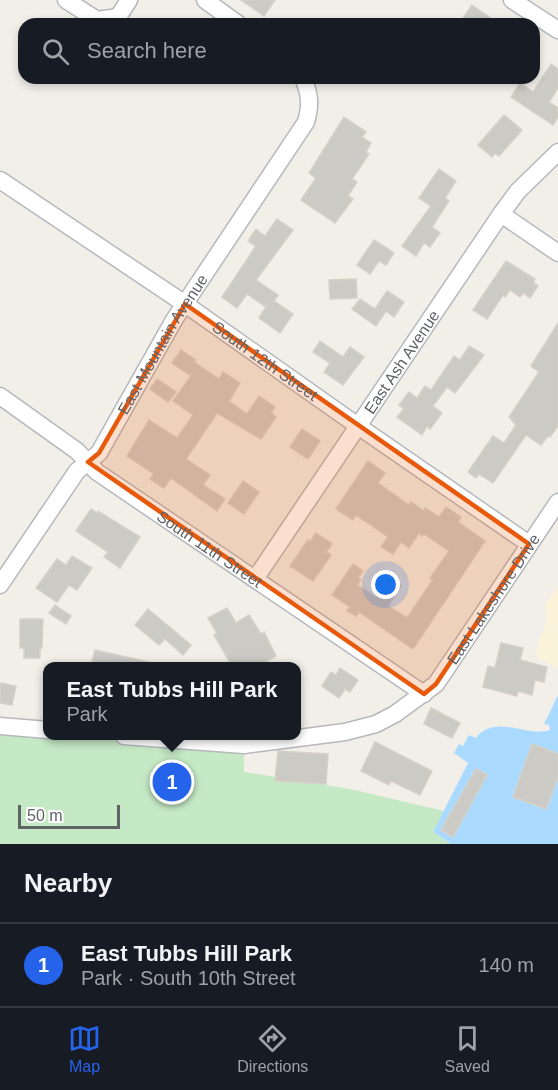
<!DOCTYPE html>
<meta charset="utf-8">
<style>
body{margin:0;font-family:Arial,sans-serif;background:#20242c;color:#f1f3f6}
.scale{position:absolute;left:18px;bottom:15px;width:102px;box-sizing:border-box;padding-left:6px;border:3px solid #5f6368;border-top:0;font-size:16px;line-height:21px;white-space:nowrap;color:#5f6368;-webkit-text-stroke:4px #fff;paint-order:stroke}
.you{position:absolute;left:386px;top:585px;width:21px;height:21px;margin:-15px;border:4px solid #fff;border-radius:50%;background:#1a73e8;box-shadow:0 0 0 9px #1a73e833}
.badge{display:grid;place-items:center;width:39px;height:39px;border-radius:50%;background:#2563eb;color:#fff;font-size:20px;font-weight:700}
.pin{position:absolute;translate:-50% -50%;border:3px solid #fff;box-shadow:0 2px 6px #0006}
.popup{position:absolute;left:43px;top:662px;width:258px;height:78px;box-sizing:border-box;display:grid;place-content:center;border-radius:12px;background:#171b24;filter:drop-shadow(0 2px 4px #0005);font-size:20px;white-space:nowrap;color:#9ea1a6}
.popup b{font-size:22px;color:#f1f3f6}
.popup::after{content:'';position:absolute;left:50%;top:100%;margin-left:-12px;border:12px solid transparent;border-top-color:#171b24}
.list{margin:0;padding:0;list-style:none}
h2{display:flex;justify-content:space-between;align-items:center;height:78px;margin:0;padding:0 24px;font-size:26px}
h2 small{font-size:20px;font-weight:400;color:#9ea1a6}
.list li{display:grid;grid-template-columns:39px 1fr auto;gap:18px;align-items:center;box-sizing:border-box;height:84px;padding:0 24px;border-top:2px solid #363941}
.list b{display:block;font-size:22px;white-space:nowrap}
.list p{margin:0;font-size:20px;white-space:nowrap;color:#9ea1a6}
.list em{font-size:20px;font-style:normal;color:#9ea1a6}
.icon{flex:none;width:33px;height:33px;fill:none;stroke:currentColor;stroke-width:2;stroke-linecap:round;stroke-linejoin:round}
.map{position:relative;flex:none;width:558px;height:844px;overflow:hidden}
.search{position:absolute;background:#171b24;box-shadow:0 3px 9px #0003;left:18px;right:18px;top:18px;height:66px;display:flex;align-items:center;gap:15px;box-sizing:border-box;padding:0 21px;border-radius:18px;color:#9ea1a6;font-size:22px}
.sheet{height:162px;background:#171b24}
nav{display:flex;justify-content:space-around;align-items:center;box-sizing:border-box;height:84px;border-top:2px solid #363941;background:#171b24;font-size:16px;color:#9ea1a6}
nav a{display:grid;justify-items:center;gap:3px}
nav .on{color:#2563eb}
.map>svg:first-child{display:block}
</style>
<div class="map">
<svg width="558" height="844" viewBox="0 0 558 844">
<rect width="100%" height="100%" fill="#f1efe8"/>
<polygon fill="#c5e8c5" points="0,726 48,736 124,736 244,745 244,772 350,789 444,811 433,832 451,844 0,844"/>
<path fill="#fbf3d9" d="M558 587V667L557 668 538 658C535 641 544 632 548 617L545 612 546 603Z"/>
<path fill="#aadaff" d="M558 695V844H451L433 832 468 763 454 753 459 744 463 746 469 735 476 738C495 713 527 738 550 730L549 725 544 724Z"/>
<g fill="#cccac5" stroke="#d6d1c6" stroke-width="1.5">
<polygon points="241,0 275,0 264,16"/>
<polygon points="472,5 499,24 459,24"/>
<polygon points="551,64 558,69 558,88 549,102 558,108 558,117 553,125 511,97 520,83 533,92"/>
<polygon points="504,115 522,130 499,156 495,153 492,157 478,145"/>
<polygon points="344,117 366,132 362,137 371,143 366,152 369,154 352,179 357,182 348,196 353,199 335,223 301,200 316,178 309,173"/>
<polygon points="439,169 456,181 445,198 449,201 432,227 440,233 430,247 424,243 416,256 402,246 431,206 419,198"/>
<polygon points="277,219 293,230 256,280 278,295 274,301 293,314 280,333 259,318 266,307 247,294 237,308 222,297 256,246 248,241 256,229 265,236"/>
<polygon points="374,240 394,253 386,265 379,261 370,274 357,265"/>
<polygon points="506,261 535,279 533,282 538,286 530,298 523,293 520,297 510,290 505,297 503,295 487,319 473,310"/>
<polygon points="356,279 357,298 330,299 329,280"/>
<polygon points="387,291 404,302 394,317 386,311 376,326 352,309 360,299 375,309"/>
<polygon points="558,323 558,426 550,437 548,436 541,445 526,435 493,483 479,474 476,478 468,472 493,436 504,443 516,425 509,417 539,372 531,366"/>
<polygon points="320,341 343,357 350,347 364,357 343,385 324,372 330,363 313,352"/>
<polygon points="469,346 484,355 455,393 447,387 433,406 442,413 430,429 427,426 422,435 397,417 404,409 399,405 409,392 417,398 425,386 431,390 454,356 460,360"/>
<polygon points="181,350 196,360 194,362 219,379 223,372 240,383 229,401 247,414 259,396 275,407 271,413 276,417 261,439 217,413 186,459 210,475 203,485 225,499 217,511 171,478 164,488 150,479 154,474 127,456 149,420 177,438 193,415 173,401 191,376 172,363"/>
<polygon points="157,379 176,392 168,402 150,389"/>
<polygon points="302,429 320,441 308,459 290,447"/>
<polygon points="368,461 385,473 378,483 409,505 411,502 424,511 425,508 439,517 446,507 461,517 458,522 485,541 413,649 359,612 356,616 347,611 350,607 332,595 353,564 363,571 358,578 361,580 357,585 376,597 389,578 401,586 388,606 407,618 433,580 430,578 449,551 424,534 422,536 419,533 409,548 401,542 393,554 381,547 388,537 356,515 353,520 336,509"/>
<polygon points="243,481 259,492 244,514 228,503"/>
<polygon points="91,509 97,513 98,511 140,537 120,568 104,557 108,552 76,531"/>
<polygon points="316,533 332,544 326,552 331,555 313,581 290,566 308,540 310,542"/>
<polygon points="72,556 92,568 77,590 69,585 57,602 36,588 57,559 66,565"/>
<polygon points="55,605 71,616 66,624 49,613"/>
<polygon points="227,608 236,623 249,615 261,634 264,632 276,656 258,666 232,666 214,635 217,633 208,618"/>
<polygon points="148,609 191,645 183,655 165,639 159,645 135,625"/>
<polygon points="20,619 43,619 42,648 40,648 40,658 24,658 24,648 20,648"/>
<polygon points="501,643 523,648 520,660 547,667 544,682 535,680 532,695 518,691 517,696 483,687 488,666 495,668"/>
<polygon points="95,650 153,663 152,666 99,665 99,663 92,661"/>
<polygon points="340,668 358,680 350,692 345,689 339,698 322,686 331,672 336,675"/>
<polygon points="0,683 16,686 12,705 0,703"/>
<polygon points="431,708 460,723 452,738 424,724"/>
<polygon points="375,742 432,771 420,795 391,781 389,785 361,771"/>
<polygon points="532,744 558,754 558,777 546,809 513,797"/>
<polygon points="278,751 328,754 326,784 275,781"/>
<polygon points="476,769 487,775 453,837 441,830"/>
</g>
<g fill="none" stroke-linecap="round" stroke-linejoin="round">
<defs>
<g id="street">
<polyline points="66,0 97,20 118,17 129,0"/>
<polyline points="205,0 238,24"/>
<polyline points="512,0 558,30"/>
<path id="s1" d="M0 180 185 304 358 426 529 544"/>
<polyline points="501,214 558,253"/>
<path id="s2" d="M0 396 77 451 97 472 424 694"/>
<path id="s3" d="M255 579 501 214 518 191 558 152"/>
<path id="s4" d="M0 585 77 471 99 453 174 320 306 122C311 105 310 94 303 78"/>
<polyline points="0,726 48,730"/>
<path id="s5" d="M124 736 244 745 345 732 376 724 395 714 436 684 558 502"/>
</g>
</defs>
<use href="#street" stroke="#b5b8bc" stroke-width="19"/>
<use href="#street" stroke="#fff" stroke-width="16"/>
</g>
<path fill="#e8590c" fill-opacity="0.2" stroke="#e8590c" stroke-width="4.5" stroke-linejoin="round" d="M185 304 529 544 436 684 424 694 88 462 99 453Z"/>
<g text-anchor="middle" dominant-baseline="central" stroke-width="6" stroke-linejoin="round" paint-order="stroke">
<g font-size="16" fill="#5f6368" stroke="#fff">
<text stroke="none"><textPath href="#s4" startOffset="292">East Mountain Avenue</textPath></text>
<text stroke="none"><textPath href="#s1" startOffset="321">South 12th Street</textPath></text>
<text stroke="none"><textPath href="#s3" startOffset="262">East Ash Avenue</textPath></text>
<text stroke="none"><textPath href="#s2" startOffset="260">South 11th Street</textPath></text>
<text stroke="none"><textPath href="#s5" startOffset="429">East Lakeshore Drive</textPath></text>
</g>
</g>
</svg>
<div class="scale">50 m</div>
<div class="you"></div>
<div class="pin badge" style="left:172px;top:782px">1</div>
<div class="popup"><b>East Tubbs Hill Park</b>Park</div>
<div class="search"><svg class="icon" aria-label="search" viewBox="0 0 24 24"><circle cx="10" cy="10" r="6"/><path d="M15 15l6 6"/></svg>Search here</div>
</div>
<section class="sheet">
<h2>Nearby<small></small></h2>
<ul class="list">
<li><span class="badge">1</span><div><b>East Tubbs Hill Park</b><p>Park · South 10th Street</p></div><em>140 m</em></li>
</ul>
</section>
<nav>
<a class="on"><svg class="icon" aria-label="map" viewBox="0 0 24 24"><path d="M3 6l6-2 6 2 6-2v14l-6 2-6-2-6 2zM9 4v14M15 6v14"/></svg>Map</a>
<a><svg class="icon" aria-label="directions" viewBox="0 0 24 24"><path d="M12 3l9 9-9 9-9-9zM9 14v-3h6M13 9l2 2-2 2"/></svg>Directions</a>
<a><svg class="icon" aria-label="saved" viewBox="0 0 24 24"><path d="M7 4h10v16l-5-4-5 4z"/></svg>Saved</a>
</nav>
